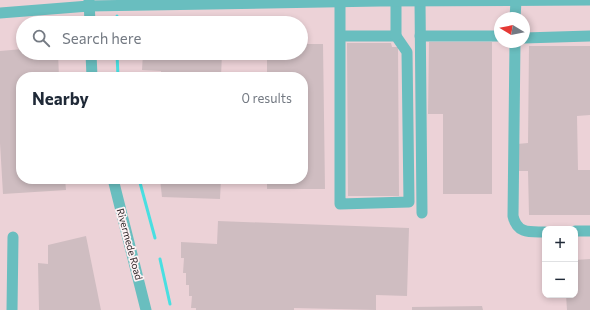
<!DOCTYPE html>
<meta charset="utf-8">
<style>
body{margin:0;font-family:Commissioner,sans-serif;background:#f6f6f7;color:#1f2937}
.controls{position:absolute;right:12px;bottom:12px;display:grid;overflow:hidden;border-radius:8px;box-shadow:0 2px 6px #0003}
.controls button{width:36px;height:36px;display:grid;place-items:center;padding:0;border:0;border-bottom:1px solid #e0e1e3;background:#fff;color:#1f2937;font:20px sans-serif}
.compass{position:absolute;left:494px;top:12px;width:36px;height:36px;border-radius:50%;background:#fff;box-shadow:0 2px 6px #0003;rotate:280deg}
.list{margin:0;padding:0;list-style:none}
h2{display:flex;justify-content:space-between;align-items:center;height:52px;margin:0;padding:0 16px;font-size:17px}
h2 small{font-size:13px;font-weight:400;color:#747a83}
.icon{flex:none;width:22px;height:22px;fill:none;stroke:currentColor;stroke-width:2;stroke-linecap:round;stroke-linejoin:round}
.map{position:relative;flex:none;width:590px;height:310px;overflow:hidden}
.search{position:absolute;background:#fff;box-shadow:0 2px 6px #0003;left:16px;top:16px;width:292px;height:44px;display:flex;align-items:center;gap:10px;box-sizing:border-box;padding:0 14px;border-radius:22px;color:#747a83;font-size:15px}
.panel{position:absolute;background:#fff;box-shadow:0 2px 6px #0003;left:16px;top:72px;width:292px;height:112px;border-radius:16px}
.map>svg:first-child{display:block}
</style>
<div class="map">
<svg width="590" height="310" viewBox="0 0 590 310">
<rect width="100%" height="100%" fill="#f5e3e7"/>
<path fill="#ecd2d7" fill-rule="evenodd" d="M0 0H590V310H0ZM500 18H524V42H500ZM23 23H301V53H23ZM21 77H303V179H21ZM545 229H575V295H545Z"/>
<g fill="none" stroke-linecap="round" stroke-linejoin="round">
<g stroke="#49dfe1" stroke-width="3">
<polyline points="117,16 117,23"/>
<polyline points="117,53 118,77"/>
<polyline points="139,179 155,238"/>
<polyline points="160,259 170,304"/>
</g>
</g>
<g fill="#cfbdc1">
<polygon points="429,42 492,42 492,194 443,194 443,114 428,114"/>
<polygon points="347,43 391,43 392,47 398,47 399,196 348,196"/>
<polygon points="301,44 323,44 325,189 267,189 267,179 303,179 303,77 267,77 267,53 301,53"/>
<polygon points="529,46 590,46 590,115 577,116 578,170 590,170 590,215 529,215 528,171 518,171 517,144 528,143"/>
<polygon points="23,49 23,53 58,53 59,77 21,77 21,179 65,179 66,190 3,194 0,143 0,51"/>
<polygon points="143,53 222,53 221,77 161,77 161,71 142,70"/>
<polygon points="160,179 221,179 220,199 162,197"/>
<polygon points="218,221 409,228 407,296 376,295 376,310 294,308 294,310 196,310 196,308 191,308 192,296 189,296 189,285 186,285 186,273 183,273 184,258 181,258 181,242 217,244"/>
<polygon points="86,236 101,310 39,310 38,263 48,264 48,245"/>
<polygon points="590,259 590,310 567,310 566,295 575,295 575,260"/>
<polygon points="482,306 483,310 412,310 412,307"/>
</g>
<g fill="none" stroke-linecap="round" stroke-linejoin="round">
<g stroke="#69bebf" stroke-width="11">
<polyline points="89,0 90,23"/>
<polyline points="420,1 422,213"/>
<polyline points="340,2 340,204 409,202 407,52 396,36 340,36"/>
<polyline points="396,2 396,36"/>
<polyline points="0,13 89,6 380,1 590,0"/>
<polyline points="515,18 516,1"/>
<polyline points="420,36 498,36"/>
<polyline points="524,38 590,36"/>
<path d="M515 42 513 216C517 234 530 232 545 232"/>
<polyline points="91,53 92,77"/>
<polyline points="113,179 146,310"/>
<polyline points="575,231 590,231"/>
<polyline points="12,310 13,237"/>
</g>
</g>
<g text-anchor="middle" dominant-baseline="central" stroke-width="3.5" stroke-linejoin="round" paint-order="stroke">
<g font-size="10" fill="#2e2729" stroke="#fdf2f4">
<text transform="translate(130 244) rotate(75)">Rivermede Road</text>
</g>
</g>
</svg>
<div class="controls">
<button>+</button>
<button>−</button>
</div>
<svg class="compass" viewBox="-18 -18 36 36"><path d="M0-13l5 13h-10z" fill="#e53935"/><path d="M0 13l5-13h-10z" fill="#747a83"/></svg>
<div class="search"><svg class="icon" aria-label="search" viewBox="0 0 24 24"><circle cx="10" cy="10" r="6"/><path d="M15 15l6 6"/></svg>Search here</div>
<section class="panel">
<h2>Nearby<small>0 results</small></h2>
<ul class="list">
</ul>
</section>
</div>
